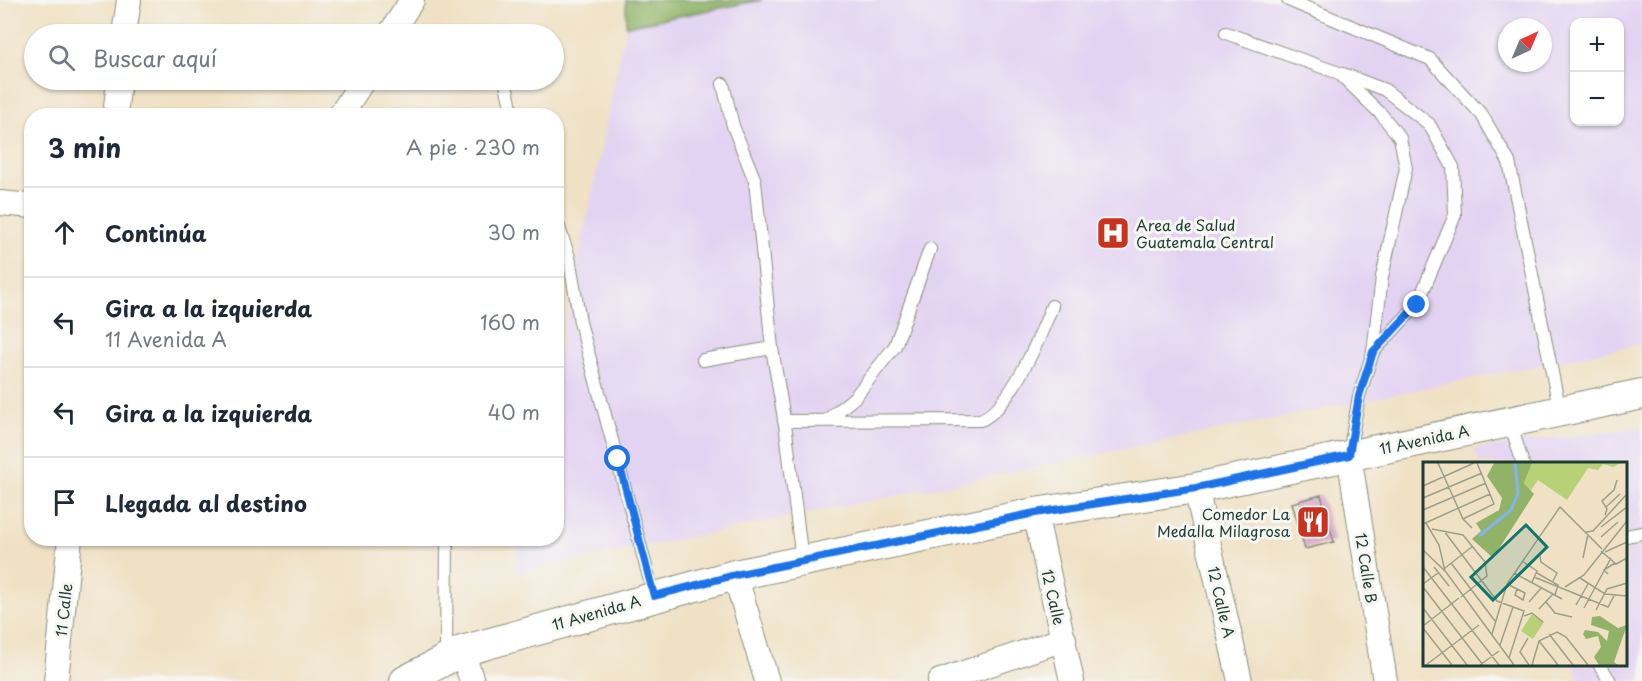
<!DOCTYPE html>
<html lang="es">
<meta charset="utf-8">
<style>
body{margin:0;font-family:"Playpen Sans",sans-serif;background:#f6f6f7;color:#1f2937}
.controls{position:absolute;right:18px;top:18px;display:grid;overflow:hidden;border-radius:12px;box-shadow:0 2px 4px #0004}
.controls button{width:54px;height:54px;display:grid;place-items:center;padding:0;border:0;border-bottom:2px solid #e0e1e3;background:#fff;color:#1f2937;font:30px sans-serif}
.compass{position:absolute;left:1498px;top:18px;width:54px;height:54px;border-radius:50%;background:#fff;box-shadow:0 2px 4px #0004;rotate:44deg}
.stop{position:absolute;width:18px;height:18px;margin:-14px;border:4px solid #1a73e8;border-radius:50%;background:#fff}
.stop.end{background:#1a73e8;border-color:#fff;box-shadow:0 2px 6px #0008}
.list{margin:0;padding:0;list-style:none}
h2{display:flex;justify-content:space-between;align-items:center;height:78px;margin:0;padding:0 24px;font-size:26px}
h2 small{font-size:20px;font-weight:400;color:#747a83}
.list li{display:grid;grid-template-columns:39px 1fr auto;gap:18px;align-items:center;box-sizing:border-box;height:90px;padding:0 24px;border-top:2px solid #e0e1e3}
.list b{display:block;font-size:22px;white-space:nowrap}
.list p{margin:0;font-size:20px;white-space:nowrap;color:#747a83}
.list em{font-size:20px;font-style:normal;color:#747a83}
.icon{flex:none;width:33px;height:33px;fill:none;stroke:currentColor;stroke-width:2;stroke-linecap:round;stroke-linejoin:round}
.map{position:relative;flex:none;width:1642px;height:681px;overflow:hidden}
.search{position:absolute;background:#fff;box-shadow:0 2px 4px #0004;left:24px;top:24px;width:540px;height:66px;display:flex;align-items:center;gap:15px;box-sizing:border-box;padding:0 21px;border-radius:33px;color:#747a83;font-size:22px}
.panel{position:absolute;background:#fff;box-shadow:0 2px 4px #0004;left:24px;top:108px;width:540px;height:438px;border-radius:24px}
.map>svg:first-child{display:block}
</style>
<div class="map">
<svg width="1642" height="681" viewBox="0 0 1642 681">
<rect width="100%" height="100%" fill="#f6f6f2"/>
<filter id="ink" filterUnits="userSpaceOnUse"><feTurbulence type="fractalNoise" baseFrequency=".0167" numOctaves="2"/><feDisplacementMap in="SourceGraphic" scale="12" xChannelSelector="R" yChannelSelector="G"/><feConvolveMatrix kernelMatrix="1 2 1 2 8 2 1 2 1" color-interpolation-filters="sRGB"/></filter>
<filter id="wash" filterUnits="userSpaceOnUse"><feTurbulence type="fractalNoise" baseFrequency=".008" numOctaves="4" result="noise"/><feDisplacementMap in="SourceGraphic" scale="24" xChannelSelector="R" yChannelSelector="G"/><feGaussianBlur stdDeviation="1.35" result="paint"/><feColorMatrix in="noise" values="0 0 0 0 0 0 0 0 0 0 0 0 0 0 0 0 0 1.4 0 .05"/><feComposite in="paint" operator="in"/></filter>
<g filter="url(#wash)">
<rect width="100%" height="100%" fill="#f0e1c4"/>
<g fill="#e3d3f2" fill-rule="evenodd">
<path d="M762 0H1642V344L514 573 521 539 556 538 557 366 626 26ZM1574 22H1620V122H1574ZM1507 27H1543V63H1507Z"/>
<polygon points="1642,427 1642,681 1580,681 1573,665 1626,664 1626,464 1480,463 1474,449"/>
</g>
<polygon fill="#91b368" stroke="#58784e" stroke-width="1.5" points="626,0 762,0 626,26"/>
<g id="blocks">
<polygon fill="#d5a1c6" points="1321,495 1334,542 1305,549 1292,503"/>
</g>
</g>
<g filter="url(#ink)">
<use href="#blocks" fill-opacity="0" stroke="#888f7c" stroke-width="1.5"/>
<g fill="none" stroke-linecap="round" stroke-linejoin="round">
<defs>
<g id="service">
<polyline points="1288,0 1430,59 1482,115 1509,162 1557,397 1562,410"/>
<polyline points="1226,33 1339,73 1382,115 1400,138 1406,168 1382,277 1373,352 1359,396 1349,454"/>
<polyline points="1343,74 1385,90 1429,124 1453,167 1455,215 1417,305 1373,352"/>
<polyline points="505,80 513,116"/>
<polyline points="723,84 733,126 755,181 772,348 786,431 802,560"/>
<polyline points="556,219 569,257 580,322 654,596"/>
<polyline points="703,360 772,348"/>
<polyline points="827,420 855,397 895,346 930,249"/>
<path d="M784 421 980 420C1009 411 1041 335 1052 306"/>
<polyline points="1510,422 1523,464"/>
<polyline points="1626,536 1642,533"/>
<polyline points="446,658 447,538"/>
<polyline points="1599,664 1610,681"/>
</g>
<g id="minor">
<polyline points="124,34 129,0"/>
<polyline points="390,34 412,0"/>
<polyline points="115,116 119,80"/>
<polyline points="340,116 363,80"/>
<polyline points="0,203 32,206"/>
<polyline points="1349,455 1385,681"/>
<polyline points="1196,488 1240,681"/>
<polyline points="1035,513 1072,681"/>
<polyline points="735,575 767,681"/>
<polyline points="462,651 472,681"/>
<polyline points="56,681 70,538"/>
<polyline points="940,681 1064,639"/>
</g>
<polyline id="tertiary" points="405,681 462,651 735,575 1035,513 1196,488 1642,394"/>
</defs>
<use href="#service" stroke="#888f7c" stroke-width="14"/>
<use href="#minor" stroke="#888f7c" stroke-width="26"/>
<use href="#tertiary" stroke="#888f7c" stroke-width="32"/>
<use href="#service" stroke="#fff" stroke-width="12"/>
<use href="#minor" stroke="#fff" stroke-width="24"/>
<use href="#tertiary" stroke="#fff" stroke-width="30"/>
</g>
</g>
<g fill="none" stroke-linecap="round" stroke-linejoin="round" filter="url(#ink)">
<polyline stroke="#1a73e8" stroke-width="8" points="618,459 654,596 735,575 1035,513 1196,488 1349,455 1359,396 1373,352 1417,305"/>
</g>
<defs>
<symbol id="hospital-square" viewBox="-11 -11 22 22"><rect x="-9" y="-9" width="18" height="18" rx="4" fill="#c8321e" stroke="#f6f6f2"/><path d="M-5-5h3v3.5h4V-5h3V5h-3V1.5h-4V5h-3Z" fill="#fff"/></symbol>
<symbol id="restaurant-square" viewBox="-11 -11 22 22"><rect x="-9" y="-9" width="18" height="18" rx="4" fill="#c8321e" stroke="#f6f6f2"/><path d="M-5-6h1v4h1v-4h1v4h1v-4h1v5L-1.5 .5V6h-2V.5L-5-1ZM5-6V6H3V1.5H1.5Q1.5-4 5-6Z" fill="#fff"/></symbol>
</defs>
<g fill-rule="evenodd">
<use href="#hospital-square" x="1094" y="214" width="38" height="38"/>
<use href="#restaurant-square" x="1294" y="503" width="38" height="38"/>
</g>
<g text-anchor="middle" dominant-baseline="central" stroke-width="6" stroke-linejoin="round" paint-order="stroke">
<g font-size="15" fill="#1f3d34" stroke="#f6f6f2" text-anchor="start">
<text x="1136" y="224">Area de Salud<tspan x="1136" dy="17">Guatemala Central</tspan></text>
<text x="1290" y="513" text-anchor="end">Comedor La<tspan x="1290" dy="17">Medalla Milagrosa</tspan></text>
</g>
<g font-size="15" fill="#1f3d34" stroke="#f6f6f2">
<text transform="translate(1424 439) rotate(-12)">11 Avenida A</text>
<text transform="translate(1367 568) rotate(81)">12 Calle B</text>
<text transform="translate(1054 597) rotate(77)">12 Calle</text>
<text transform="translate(1222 602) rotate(77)">12 Calle A</text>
<text transform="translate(63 610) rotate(-84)">11 Calle</text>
<text transform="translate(596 612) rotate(-16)">11 Avenida A</text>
</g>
</g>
<g transform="translate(1423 462)">
<rect width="204" height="204" fill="#f0e1c4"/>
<path d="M109 1H198L190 5 180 2 175 8 165 6 144 38 115 18 108 28 101 21ZM109 152 121 160 110 177 98 169Z" fill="#b7d177"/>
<path d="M71 1H109L101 21 111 32 70 96 49 77 58 69 53 61 76 48 79 36 64 14ZM177 154 195 166 204 163 191 200 195 203H176L171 195 178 185 175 174 163 177 160 172 162 168 175 170 184 179 186 169 168 163 169 155Z" fill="#91b368"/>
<path fill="none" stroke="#83b4ef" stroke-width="3" d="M56 74 88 48 95 32 92 1"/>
<path fill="none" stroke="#9c9f8a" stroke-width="1.5" d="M15 1 40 57 49 66M0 24 51 1M0 36 59 11M183 45 197 32M0 48 63 21M182 53 184 47 179 39 191 28 194 18M40 57 71 42 54 1M3 61 16 83 22 109M0 62 67 32M178 65 204 45M9 67 40 73 62 100 64 114 38 135M21 69 74 139 101 149 86 196M163 70 170 69 204 32M178 75 195 60M0 88 23 110 91 203M178 89 193 102 204 96M182 90 204 80M117 94 118 100 134 111 130 119M160 96 165 72M99 99 114 109 109 120M28 101 72 159M0 105 76 203M11 105 26 124M22 106 50 84M91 111 139 137M114 111 135 123 132 133M185 112 181 108 192 101M111 115 185 145 192 132M157 116 182 132 204 134M0 122 15 111M84 122 102 131 100 138 92 133 94 127M0 125 60 203M142 125 161 113 204 59M106 140 119 125M123 140 132 151 149 155M153 143 165 122M0 146 44 203M161 146 188 96M116 147 130 132M173 148 184 127 204 121M101 154 109 151 120 160M0 164 36 136M0 166 29 203M69 172 84 122 137 45 179 87M126 172 150 203M105 176 97 190 106 203M116 179 135 203M77 183 90 145M3 203 56 163M57 203 76 189M109 203 116 179 134 170 143 175 165 203"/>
<path fill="#0f766e" fill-opacity="0.15" stroke="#0f766e" stroke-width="3" d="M103 63 124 85 70 138 48 115Z"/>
<rect width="204" height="204" fill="none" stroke="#1f3d34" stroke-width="3"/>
</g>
</svg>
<div class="controls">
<button>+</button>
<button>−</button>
</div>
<svg class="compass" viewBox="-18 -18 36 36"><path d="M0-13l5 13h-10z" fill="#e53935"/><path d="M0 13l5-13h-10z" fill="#747a83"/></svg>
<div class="stop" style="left:618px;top:459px"></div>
<div class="stop end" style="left:1417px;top:305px"></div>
<div class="search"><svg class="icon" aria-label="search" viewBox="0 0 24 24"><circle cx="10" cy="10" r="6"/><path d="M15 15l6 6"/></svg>Buscar aquí</div>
<section class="panel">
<h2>3 min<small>A pie · 230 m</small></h2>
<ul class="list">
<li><svg class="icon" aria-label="ahead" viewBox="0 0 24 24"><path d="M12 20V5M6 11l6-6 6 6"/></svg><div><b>Continúa</b></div><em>30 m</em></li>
<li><svg class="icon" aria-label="left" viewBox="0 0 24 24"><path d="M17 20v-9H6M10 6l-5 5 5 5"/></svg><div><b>Gira a la izquierda</b><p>11 Avenida A</p></div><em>160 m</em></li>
<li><svg class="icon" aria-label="left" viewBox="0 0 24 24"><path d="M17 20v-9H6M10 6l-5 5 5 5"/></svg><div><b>Gira a la izquierda</b></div><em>40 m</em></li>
<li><svg class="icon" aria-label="arrive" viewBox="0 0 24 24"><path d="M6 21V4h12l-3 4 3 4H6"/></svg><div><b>Llegada al destino</b></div></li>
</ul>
</section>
</div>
